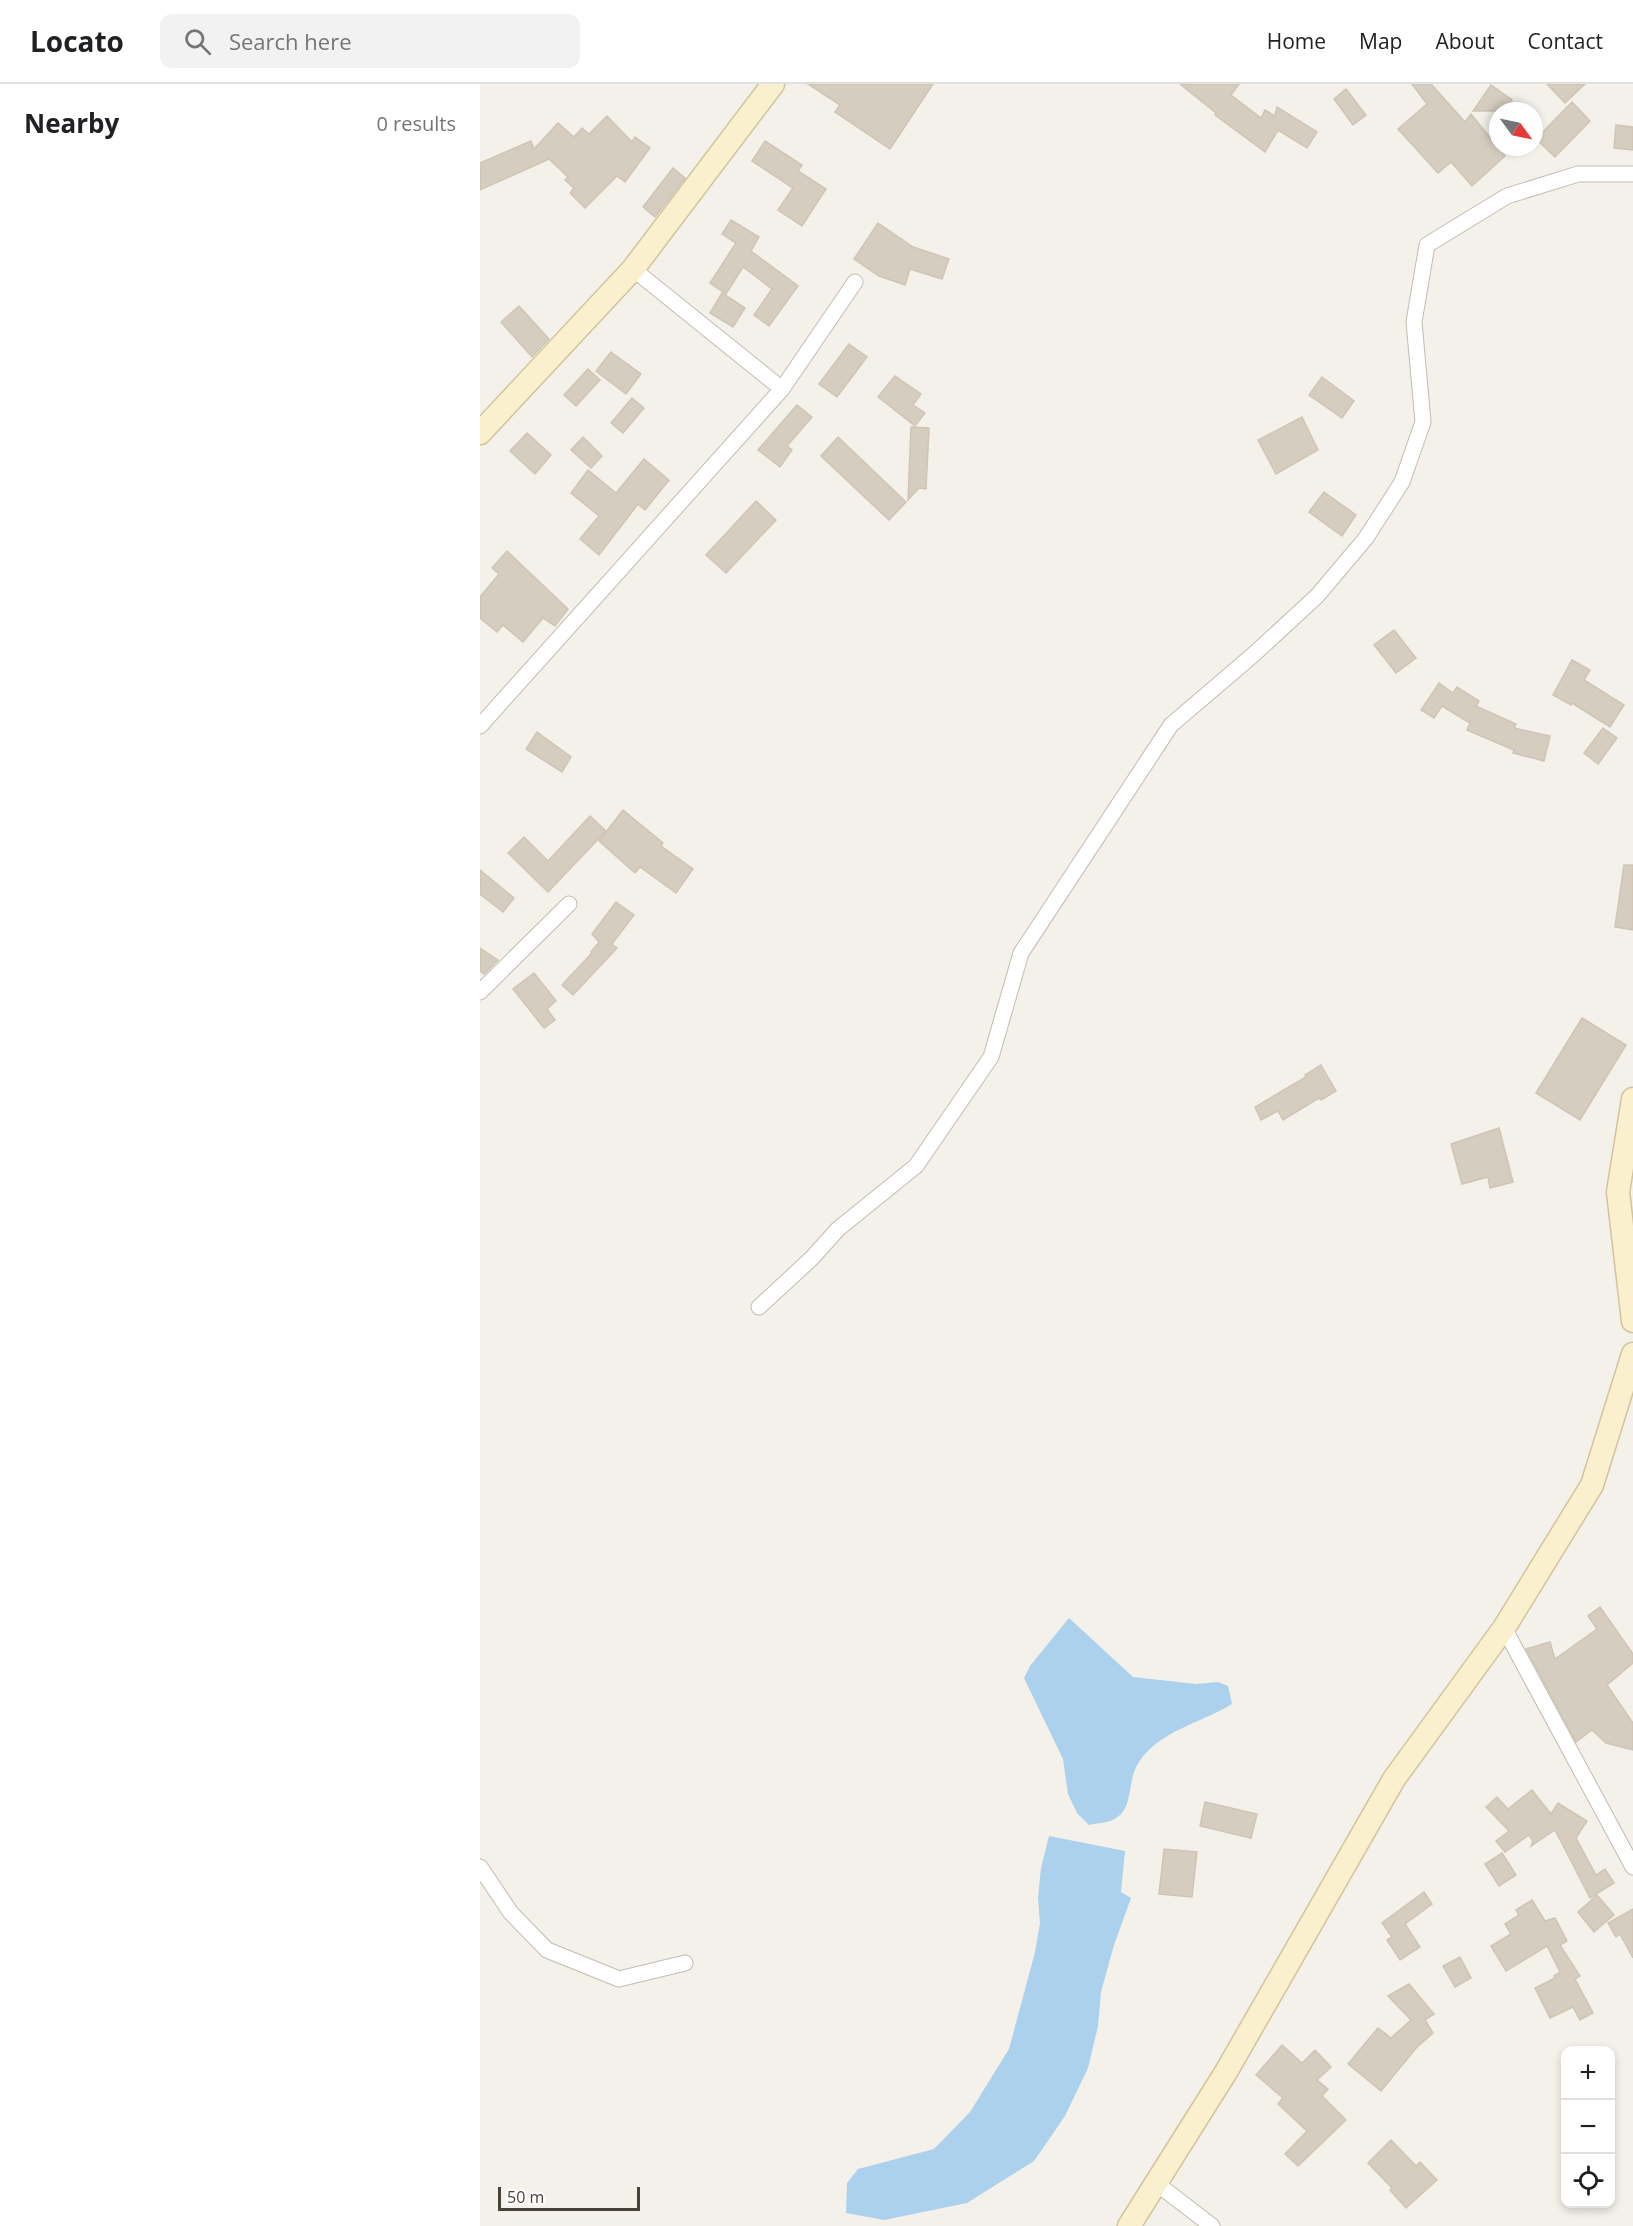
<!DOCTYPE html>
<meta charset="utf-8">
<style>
body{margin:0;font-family:"Open Sans",sans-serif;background:#f2f2f2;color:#202124}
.controls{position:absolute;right:18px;bottom:18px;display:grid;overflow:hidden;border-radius:12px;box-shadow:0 3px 9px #0003}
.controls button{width:54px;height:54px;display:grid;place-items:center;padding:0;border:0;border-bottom:2px solid #e0e0e0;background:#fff;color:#202124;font:30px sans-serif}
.compass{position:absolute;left:1009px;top:18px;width:54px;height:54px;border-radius:50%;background:#fff;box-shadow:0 3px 9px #0003;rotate:123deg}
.scale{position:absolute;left:18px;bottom:15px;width:142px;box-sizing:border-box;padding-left:6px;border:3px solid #484239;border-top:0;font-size:16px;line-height:21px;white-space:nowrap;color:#484239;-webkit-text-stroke:4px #fff;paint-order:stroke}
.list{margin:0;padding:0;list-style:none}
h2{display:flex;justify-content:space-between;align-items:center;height:78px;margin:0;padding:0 24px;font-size:26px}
h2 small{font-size:20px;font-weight:400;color:#757577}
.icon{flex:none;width:33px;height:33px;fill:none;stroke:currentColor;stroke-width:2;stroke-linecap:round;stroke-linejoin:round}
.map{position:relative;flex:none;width:1153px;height:2142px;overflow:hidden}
header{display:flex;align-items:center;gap:36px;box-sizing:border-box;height:84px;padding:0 30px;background:#fff;border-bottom:2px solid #e0e0e0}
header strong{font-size:28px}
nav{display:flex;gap:33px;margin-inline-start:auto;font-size:21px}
.search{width:420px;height:54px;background:#f2f2f2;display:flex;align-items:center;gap:15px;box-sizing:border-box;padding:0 21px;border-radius:12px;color:#757577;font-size:22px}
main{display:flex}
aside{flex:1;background:#fff}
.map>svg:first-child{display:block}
</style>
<header>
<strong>Locato</strong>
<div class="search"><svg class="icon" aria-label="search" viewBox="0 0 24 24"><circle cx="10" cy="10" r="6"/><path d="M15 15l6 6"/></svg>Search here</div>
<nav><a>Home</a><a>Map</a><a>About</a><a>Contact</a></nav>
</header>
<main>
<aside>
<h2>Nearby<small>0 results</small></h2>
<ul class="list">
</ul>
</aside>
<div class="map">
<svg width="1153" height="2142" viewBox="0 0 1153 2142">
<rect width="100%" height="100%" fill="#f4f1ea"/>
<g fill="#abd1ec">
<path d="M589 1534 653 1593 716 1600 738 1598 748 1602 752 1620C726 1636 687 1646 667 1668 661 1674 657 1680 654 1688 649 1702 651 1726 636 1734 629 1739 617 1739 609 1741L597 1729 588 1710 583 1675 544 1594 550 1582Z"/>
<polygon points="569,1752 645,1767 641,1808 651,1814 634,1861 621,1908 618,1942 608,1984 585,2032 554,2077 487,2119 404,2136 366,2129 367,2099 378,2085 454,2065 490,2028 529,1965 555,1868 560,1839 558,1814 561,1784"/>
</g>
<g fill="#d5cdc0" stroke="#d0c5b4" stroke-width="1.5">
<polygon points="328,0 453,0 410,65 355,28 360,21"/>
<polygon points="700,0 759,0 751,11 781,34 785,26 795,32 797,23 837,48 827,64 798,46 785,68 735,31 736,29"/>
<polygon points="932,0 951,0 985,38 991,30 1025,72 992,102 971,78 958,89 918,45 947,20"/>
<polygon points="1067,0 1105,0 1085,19"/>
<polygon points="1011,1 1032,16 1024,27 993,27"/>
<polygon points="866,5 886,31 873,41 854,15"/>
<polygon points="1092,18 1110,37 1075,73 1056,55"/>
<polygon points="127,32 152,58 155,53 170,64 145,98 137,92 105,124 90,109 94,104 85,96 88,93 69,75 0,106 0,79 51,57 54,65 78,39 94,53 102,44 109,50"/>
<polygon points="1136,41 1153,43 1153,66 1134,64"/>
<polygon points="285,57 322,81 318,87 346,105 322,142 298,126 313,104 272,77"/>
<polygon points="193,84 205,94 175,133 163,123"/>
<polygon points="251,136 279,153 271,167 318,202 289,242 274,231 292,205 263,183 246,210 230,199 256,159 242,150"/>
<polygon points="398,139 433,163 469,175 462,195 430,185 425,201 399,192 374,175"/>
<polygon points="242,209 265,224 253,243 230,229"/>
<polygon points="39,222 69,255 52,273 21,238"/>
<polygon points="369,260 387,273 357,313 339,300"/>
<polygon points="131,268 161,290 146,310 116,287"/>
<polygon points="108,285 120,296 96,322 84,311"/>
<polygon points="415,292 441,310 433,321 445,329 435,342 398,313"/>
<polygon points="842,293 874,317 862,334 829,311"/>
<polygon points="152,314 164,324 143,349 131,339"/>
<polygon points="317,321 332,333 307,362 312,366 300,383 278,366"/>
<polygon points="822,333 838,366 796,390 778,356"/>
<polygon points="431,343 449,344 446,405 439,404 428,416"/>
<polygon points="47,349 71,371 55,390 30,367"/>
<polygon points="103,353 122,372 111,384 91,366"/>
<polygon points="358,353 426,418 409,436 341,372"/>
<polygon points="164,375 189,396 165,426 158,420 119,471 100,455 119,432 91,409 108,386 136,409"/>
<polygon points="844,408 876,431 862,452 829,428"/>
<polygon points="276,417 296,436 246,489 226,471"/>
<polygon points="27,467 88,525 75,542 63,534 43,558 23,541 17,548 0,534 0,513 19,490 12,484"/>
<polygon points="914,546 936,574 916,589 894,561"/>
<polygon points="1092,576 1110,586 1104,596 1144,621 1130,643 1092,619 1091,621 1073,611"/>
<polygon points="959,599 973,609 977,603 999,617 996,622 1036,640 1034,644 1070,652 1064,677 1033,669 1034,666 987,646 990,639 962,622 954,634 941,626"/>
<polygon points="1123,644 1137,654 1118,680 1104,669"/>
<polygon points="57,648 91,673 82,688 46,665"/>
<polygon points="143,726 183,759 181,762 213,785 196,809 160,783 155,789 119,757"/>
<polygon points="110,732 126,747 68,808 28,769 44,753 68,777"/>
<polygon points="1144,781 1153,781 1153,846 1135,843"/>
<polygon points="0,786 34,814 23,828 0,810"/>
<polygon points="136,818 154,831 132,860 137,864 93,911 82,901 112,869 111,868 119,858 112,850"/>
<polygon points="0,864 18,876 4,890 0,887"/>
<polygon points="54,889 76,917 67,925 75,936 64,944 33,905"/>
<polygon points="1102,934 1146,961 1100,1036 1056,1009"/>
<polygon points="841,981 856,1007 841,1016 839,1014 803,1036 798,1027 781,1036 775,1023 826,993 825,991"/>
<polygon points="1019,1044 1033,1098 1010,1104 1008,1093 982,1100 971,1060"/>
<polygon points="1120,1523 1153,1570 1153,1579 1127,1601 1153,1639 1153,1666 1126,1659 1112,1646 1096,1658 1046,1565 1070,1558 1075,1575 1117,1545 1108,1532"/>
<polygon points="1052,1706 1071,1730 1078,1719 1107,1737 1096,1754 1116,1791 1125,1785 1134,1799 1110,1814 1075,1746 1051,1762 1053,1757 1049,1751 1025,1768 1016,1757 1029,1747 1006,1723 1017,1713 1028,1725"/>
<polygon points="725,1718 777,1730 771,1754 720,1742"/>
<polygon points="684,1765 717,1768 712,1813 679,1810"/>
<polygon points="1022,1769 1036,1791 1019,1802 1005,1780"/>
<polygon points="944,1808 952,1820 925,1840 940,1863 920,1876 907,1856 912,1853 902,1839"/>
<polygon points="1117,1811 1134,1831 1114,1848 1098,1828"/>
<polygon points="1052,1816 1065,1837 1075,1834 1087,1857 1080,1861 1100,1892 1095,1895 1113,1929 1100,1936 1093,1923 1070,1934 1055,1904 1075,1894 1074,1892 1080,1888 1067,1862 1026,1887 1011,1862 1031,1850 1025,1840 1039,1831 1036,1826"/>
<polygon points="1153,1825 1153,1874 1140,1850 1136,1853 1128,1839"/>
<polygon points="980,1873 991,1894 975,1903 963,1882"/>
<polygon points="929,1900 954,1930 945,1936 953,1949 937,1963 901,2007 868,1980 898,1944 911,1954 931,1936 908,1912"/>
<polygon points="802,1961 822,1979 835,1966 851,1983 837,1996 848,2005 842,2012 866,2036 818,2082 805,2070 827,2047 798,2020 803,2014 776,1991"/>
<polygon points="911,2056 936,2082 940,2078 957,2096 926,2124 910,2106 912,2104 888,2079"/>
</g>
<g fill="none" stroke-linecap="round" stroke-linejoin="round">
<defs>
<g id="minor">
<polyline points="153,185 302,305"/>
<polyline points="0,642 302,305 375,198"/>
<polyline points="0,908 89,820"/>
<polyline points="279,1223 332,1174 358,1145 436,1082 511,973 541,869 691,641 773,571 837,512 886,454 922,398 943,338 934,238 947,161 1027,112 1098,90 1153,90"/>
<polyline points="1024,1544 1153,1783"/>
<polyline points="0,1783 31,1829 67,1866 139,1895 205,1879"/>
<polyline points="676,2099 732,2142"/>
</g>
<g id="secondary">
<polyline points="0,349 153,185 293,0"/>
<polyline points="1153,1015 1138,1108 1153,1237"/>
<polyline points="649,2142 746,1988 914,1695 1024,1544 1112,1401 1153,1270"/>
</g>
</defs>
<use href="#minor" stroke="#c2bcb0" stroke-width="17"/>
<use href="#secondary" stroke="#d1c49d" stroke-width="25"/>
<use href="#minor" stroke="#fff" stroke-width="15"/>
<use href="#secondary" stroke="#fbf0cd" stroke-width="22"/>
</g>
</svg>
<div class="controls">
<button>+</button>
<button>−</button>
<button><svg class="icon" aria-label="locate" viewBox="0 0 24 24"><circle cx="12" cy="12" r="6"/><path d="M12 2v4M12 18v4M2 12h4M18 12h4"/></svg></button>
</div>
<svg class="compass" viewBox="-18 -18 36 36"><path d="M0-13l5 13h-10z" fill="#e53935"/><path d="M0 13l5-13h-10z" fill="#757577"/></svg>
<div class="scale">50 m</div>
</div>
</main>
